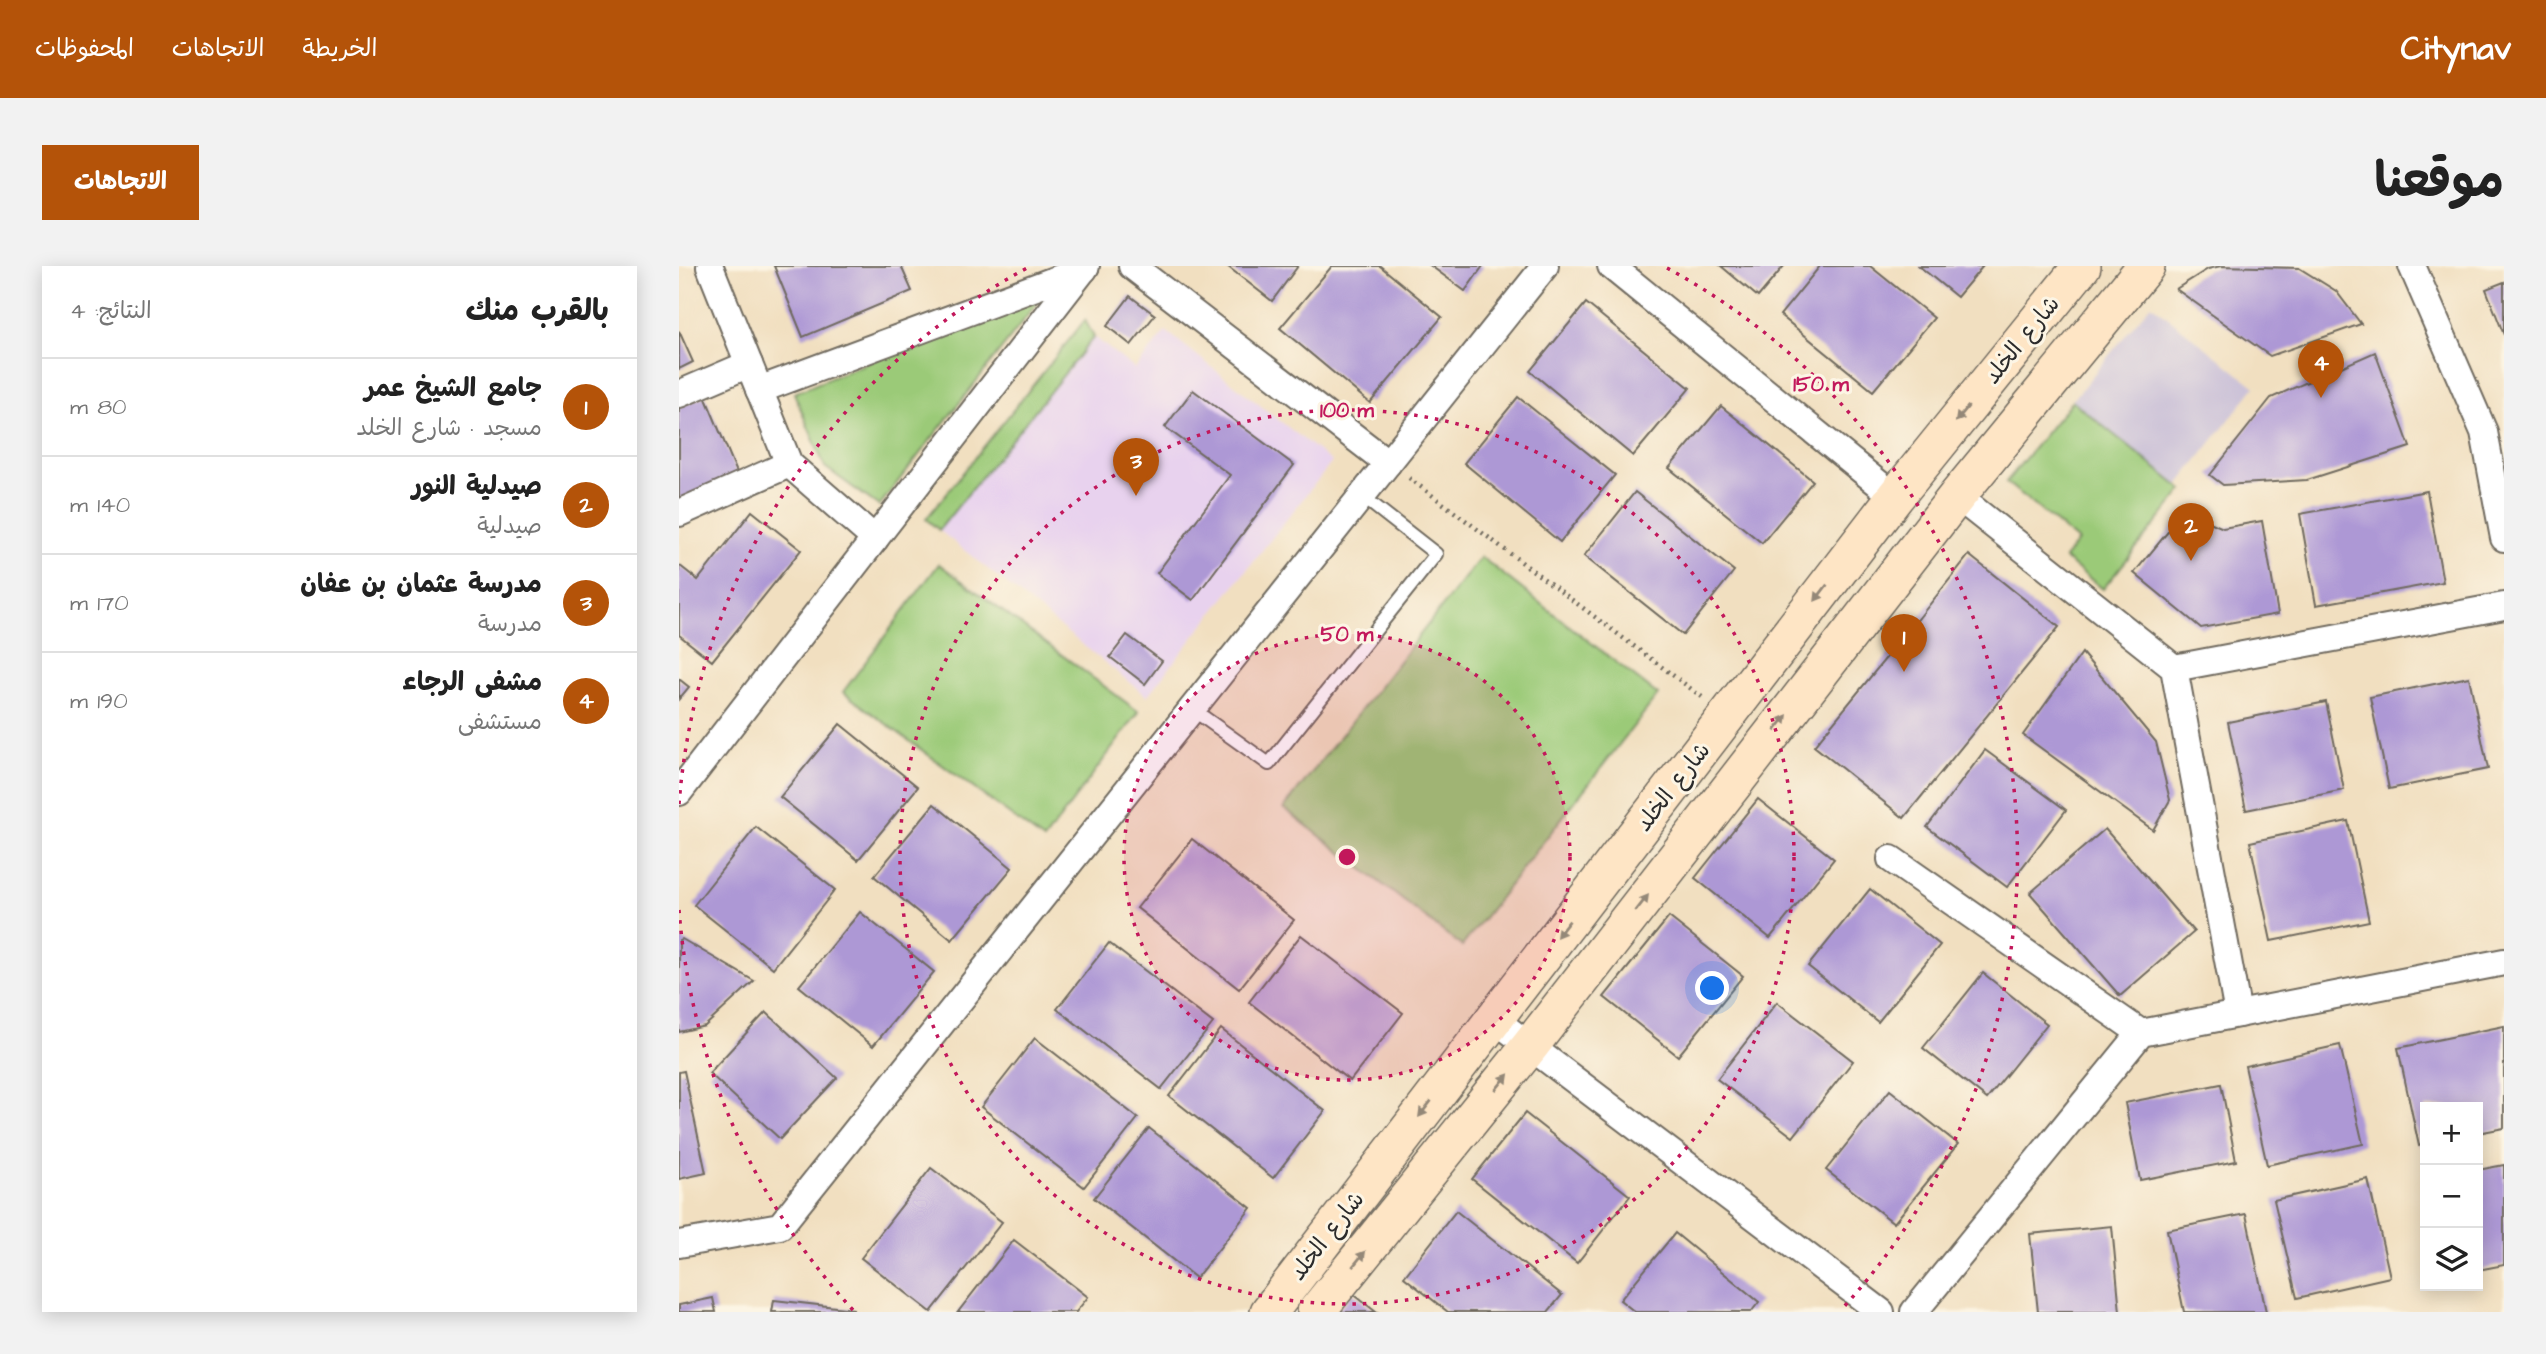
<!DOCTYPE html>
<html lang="ar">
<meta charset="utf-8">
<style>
body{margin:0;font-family:"Architects Daughter","Playpen Sans Arabic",sans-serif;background:#f2f2f2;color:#222;direction:rtl}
.controls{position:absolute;right:21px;bottom:21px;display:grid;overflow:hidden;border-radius:0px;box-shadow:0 4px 18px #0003}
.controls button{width:63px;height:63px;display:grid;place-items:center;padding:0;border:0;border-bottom:2px solid #e0e0e0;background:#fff;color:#222;font:35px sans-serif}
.you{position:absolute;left:1034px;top:723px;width:24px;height:24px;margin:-18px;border:5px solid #fff;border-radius:50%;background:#1a73e8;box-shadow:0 0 0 10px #1a73e833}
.badge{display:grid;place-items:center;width:46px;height:46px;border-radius:50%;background:#b45309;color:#fff;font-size:23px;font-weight:700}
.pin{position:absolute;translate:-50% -58px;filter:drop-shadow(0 2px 4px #0008)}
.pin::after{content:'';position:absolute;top:37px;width:24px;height:21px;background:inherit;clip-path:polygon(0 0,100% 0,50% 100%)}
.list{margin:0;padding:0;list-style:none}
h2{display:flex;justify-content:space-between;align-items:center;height:91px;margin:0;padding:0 28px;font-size:30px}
h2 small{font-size:23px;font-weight:400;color:#767676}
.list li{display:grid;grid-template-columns:46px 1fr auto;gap:21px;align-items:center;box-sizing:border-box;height:98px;padding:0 28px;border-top:2px solid #e0e0e0}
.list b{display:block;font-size:26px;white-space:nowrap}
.list p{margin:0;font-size:23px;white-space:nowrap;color:#767676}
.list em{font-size:23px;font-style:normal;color:#767676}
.icon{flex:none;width:38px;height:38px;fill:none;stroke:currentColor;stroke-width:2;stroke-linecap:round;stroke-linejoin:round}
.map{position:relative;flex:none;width:1825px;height:1046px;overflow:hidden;direction:ltr;border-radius:0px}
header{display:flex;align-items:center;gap:42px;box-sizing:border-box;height:98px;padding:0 35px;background:#b45309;color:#fff}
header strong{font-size:33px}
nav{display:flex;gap:38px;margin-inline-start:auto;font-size:24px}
.intro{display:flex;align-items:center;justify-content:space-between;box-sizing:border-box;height:168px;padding:0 42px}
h1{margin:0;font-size:49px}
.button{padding:18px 32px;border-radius:0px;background:#b45309;color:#fff;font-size:24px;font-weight:700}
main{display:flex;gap:42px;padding:0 42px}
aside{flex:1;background:#fff;border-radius:0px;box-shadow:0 4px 18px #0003}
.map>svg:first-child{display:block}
</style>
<header>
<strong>Citynav</strong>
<nav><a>الخريطة</a><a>الاتجاهات</a><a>المحفوظات</a></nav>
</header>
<div class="intro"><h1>موقعنا</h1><a class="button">الاتجاهات</a></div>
<main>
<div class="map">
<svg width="1825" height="1046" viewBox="0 0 1825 1046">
<rect width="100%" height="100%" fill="#fcf5e5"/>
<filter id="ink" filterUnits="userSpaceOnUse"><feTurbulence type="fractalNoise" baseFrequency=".0143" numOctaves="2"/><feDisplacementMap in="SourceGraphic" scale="14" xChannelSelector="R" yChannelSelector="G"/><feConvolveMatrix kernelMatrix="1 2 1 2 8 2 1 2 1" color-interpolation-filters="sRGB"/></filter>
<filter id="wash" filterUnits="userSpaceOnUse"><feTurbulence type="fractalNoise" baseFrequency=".00686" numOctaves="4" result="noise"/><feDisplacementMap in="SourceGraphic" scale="28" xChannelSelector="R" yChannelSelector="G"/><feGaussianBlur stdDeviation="1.57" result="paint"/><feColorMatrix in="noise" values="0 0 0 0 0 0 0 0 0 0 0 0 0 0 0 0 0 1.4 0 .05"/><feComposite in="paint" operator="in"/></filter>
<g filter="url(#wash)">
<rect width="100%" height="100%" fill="#f1dfc0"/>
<polygon fill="#e8d2ee" points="487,65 653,196 468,430 260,264 415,71 456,103"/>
<polygon fill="#c9bfd7" points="1472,38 1576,121 1499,219 1393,135"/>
<g fill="#9bca78" stroke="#637a52" stroke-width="2">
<polygon points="370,22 200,240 146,201 115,127"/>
<polygon points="406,54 415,71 260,264 247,253"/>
<polygon points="1393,135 1504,224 1424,323 1385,292 1399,275 1327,216"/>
<polygon points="802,291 979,429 783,680 605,542"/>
<polygon points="260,298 460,446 365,574 164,426"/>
</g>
<g id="blocks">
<g fill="#ad98d5">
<polygon points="95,0 222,0 233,25 124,71"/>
<polygon points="548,0 619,0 593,35"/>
<polygon points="653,0 701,0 763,51 691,137 601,62"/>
<polygon points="752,0 804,0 786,25"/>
<polygon points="1042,0 1105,0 1079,31"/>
<polygon points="1141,0 1191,0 1255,52 1194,125 1101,49"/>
<polygon points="1240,0 1304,0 1278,31"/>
<polygon points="1542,0 1620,2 1657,25 1682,58 1591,90 1497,23 1529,3"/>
<polygon points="1825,16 1825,69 1807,23"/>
<polygon points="451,30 476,49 452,79 428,60"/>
<polygon points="907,37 1011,122 954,190 851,105"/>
<polygon points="0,65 14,96 0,103"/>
<polygon points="1696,86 1731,181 1628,214 1544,219 1531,209 1592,132"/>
<polygon points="514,124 615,199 514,334 478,307 551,209 486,161"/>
<polygon points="26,130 59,209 0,234 0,141"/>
<polygon points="839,131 936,209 881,276 785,197"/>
<polygon points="1042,140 1134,215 1083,277 990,202"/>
<polygon points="1748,225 1764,316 1637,339 1621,248"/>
<polygon points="956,226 1055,305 1004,369 905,290"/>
<polygon points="73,245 122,284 33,395 0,369 0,299 19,314"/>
<polygon points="1506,245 1544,262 1583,255 1599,348 1522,362 1455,307"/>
<polygon points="1290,289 1380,361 1225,552 1135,480 1224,371 1219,373 1214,370 1211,365 1212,360 1222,356 1228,362 1228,367"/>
<polygon points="448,369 483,395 466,418 431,391"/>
<polygon points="1403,387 1477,476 1491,534 1474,564 1344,469"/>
<polygon points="1790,411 1809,503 1710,523 1691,431"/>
<polygon points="0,413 10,421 0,433"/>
<polygon points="1647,436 1665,524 1567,544 1549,456"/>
<polygon points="161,458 239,521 179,594 101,531"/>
<polygon points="1306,484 1387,544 1328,621 1248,561"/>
<polygon points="1079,533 1155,593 1091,672 1016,612"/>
<polygon points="255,538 333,602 273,674 195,610"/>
<polygon points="1669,555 1690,655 1592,675 1571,576"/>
<polygon points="77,561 156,624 94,702 15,639"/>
<polygon points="1426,563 1515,666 1441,730 1351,627"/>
<polygon points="513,573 615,654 560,723 458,642"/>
<polygon points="1191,623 1261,679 1199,756 1129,700"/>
<polygon points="181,646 255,706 194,780 120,720"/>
<polygon points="990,651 1064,710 999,790 925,731"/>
<polygon points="622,669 724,747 671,815 570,736"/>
<polygon points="3,673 75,715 26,760 0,766 0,674"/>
<polygon points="430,677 534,757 482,823 378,743"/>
<polygon points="1304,707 1368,758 1308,833 1244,782"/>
<polygon points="1098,736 1174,795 1114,871 1038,813"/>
<polygon points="87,746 158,812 101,873 30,807"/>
<polygon points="1825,760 1825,862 1799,867 1799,841 1746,841 1746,878 1740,880 1719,782"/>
<polygon points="542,763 646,845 594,912 490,830"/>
<polygon points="356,772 459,852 405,921 302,841"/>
<polygon points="1661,779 1684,878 1588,899 1566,800"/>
<polygon points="5,805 27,907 0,913 0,806"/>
<polygon points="1542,818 1557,895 1461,914 1446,837"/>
<polygon points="1211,824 1279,878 1215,957 1147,904"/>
<polygon points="846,847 951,930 898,997 793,913"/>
<polygon points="470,862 572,942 517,1012 415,932"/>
<polygon points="1825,899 1825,999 1799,1004 1799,904"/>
<polygon points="252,902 323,956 252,1046 182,992"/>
<polygon points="1689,913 1711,1011 1618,1032 1595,934"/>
<polygon points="777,945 883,1029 869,1046 769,1046 725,1011"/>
<polygon points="1567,948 1587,1046 1505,1046 1488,964"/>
<polygon points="1433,960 1441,1046 1359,1046 1351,968"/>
<polygon points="996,967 1080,1036 1072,1046 956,1046 941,1034"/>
<polygon points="335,974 409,1031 397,1046 279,1046"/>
<polygon points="673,1027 697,1046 658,1046"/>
<polygon points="34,1032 37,1046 0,1046 0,1039"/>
<polygon points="95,1034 174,1043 174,1046 93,1046"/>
</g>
</g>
</g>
<g filter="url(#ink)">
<use href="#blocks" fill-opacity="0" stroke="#706a5f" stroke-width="2"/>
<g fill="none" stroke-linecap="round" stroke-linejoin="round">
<defs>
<polyline id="lane" points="513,443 590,498 757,288 683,230"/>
<g id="street">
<polyline points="453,0 709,197"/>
<polyline points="932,0 1216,231"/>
<polyline points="1733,0 1805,166 1825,272"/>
<polyline points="31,1 110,198 196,273"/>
<polyline points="80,124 405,3"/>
<polyline points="0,128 70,98"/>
<polyline points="1278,230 1495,402 1559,748"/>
<polyline points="0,247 110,198"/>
<polyline points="1495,402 1825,340"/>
<polyline points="0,526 407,0"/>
<polyline points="1212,593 1462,767"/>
<polyline points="815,753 1202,1046"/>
<polyline points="0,978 101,960 866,0"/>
<polyline points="1235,1046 1462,767 1825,696"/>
</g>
<g id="secondary">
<polyline points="590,1046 1216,231 1403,0"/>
<polyline points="637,1046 851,780 1278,230 1467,0"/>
</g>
</defs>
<use href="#lane" stroke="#706a5f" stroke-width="16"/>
<use href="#street" stroke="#706a5f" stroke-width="30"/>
<use href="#secondary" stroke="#706a5f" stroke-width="40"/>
<polyline stroke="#706a5f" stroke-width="4.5" stroke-dasharray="2 5" stroke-linecap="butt" points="730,212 1023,431"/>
<use href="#lane" stroke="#fff" stroke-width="12"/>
<use href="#street" stroke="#fff" stroke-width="26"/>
<use href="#secondary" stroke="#fee5c5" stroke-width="37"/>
</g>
<defs><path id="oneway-solid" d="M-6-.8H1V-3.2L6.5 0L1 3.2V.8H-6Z" transform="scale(1.75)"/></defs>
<g fill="#948878">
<use href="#oneway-solid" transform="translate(1283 148) rotate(129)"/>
<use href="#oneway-solid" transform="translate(1142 327) rotate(127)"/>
<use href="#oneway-solid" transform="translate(1102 457) rotate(-52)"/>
<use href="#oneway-solid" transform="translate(963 637) rotate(-52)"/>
<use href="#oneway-solid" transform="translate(884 663) rotate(128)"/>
<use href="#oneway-solid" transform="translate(823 816) rotate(-51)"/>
<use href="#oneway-solid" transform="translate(746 843) rotate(128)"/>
<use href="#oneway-solid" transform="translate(680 993) rotate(-51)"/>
</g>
</g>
<circle cx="668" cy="591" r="223" fill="#c2185b" fill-opacity=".12"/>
<g fill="none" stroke="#c2185b" stroke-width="3.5" stroke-dasharray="3.5 7">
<circle cx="668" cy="591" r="223"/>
<circle cx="668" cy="591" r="447"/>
<path d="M174 1044A670 670 0 0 1 0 644M0 538A670 670 0 0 1 348 2M988 2A670 670 0 0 1 1162 1044"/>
</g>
<g text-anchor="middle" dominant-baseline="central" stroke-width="6" stroke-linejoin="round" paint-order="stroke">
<g font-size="23" fill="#2b2b2b" stroke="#fcf5e5">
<text transform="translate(1343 74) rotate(-51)">شارع الخلد</text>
<text transform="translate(994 521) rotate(-52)">شارع الخلد</text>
<text transform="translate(648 970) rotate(-52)">شارع الخلد</text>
</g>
</g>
<circle cx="668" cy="591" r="10" fill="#c2185b" stroke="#fcf5e5" stroke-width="3.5"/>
<g font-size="21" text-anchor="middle" font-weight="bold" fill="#c2185b" stroke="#fcf5e5" stroke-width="6" stroke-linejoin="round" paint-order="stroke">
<text x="1142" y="125">150 m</text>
<text x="668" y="151">100 m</text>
<text x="668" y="375">50 m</text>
</g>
</svg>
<div class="controls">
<button>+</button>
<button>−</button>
<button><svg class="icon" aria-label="layers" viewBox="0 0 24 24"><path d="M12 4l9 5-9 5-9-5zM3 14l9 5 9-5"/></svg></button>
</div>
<div class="you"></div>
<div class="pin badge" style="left:1225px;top:406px">1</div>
<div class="pin badge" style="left:1512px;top:295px">2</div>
<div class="pin badge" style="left:457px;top:230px">3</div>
<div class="pin badge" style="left:1642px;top:132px">4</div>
</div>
<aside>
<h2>بالقرب منك<small>النتائج: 4</small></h2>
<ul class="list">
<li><span class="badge">1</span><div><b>جامع الشيخ عمر</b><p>مسجد · شارع الخلد</p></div><em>80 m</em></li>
<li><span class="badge">2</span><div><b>صيدلية النور</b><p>صيدلية</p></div><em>140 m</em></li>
<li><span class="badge">3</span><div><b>مدرسة عثمان بن عفان</b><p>مدرسة</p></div><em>170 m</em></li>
<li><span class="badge">4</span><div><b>مشفى الرجاء</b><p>مستشفى</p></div><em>190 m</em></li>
</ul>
</aside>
</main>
